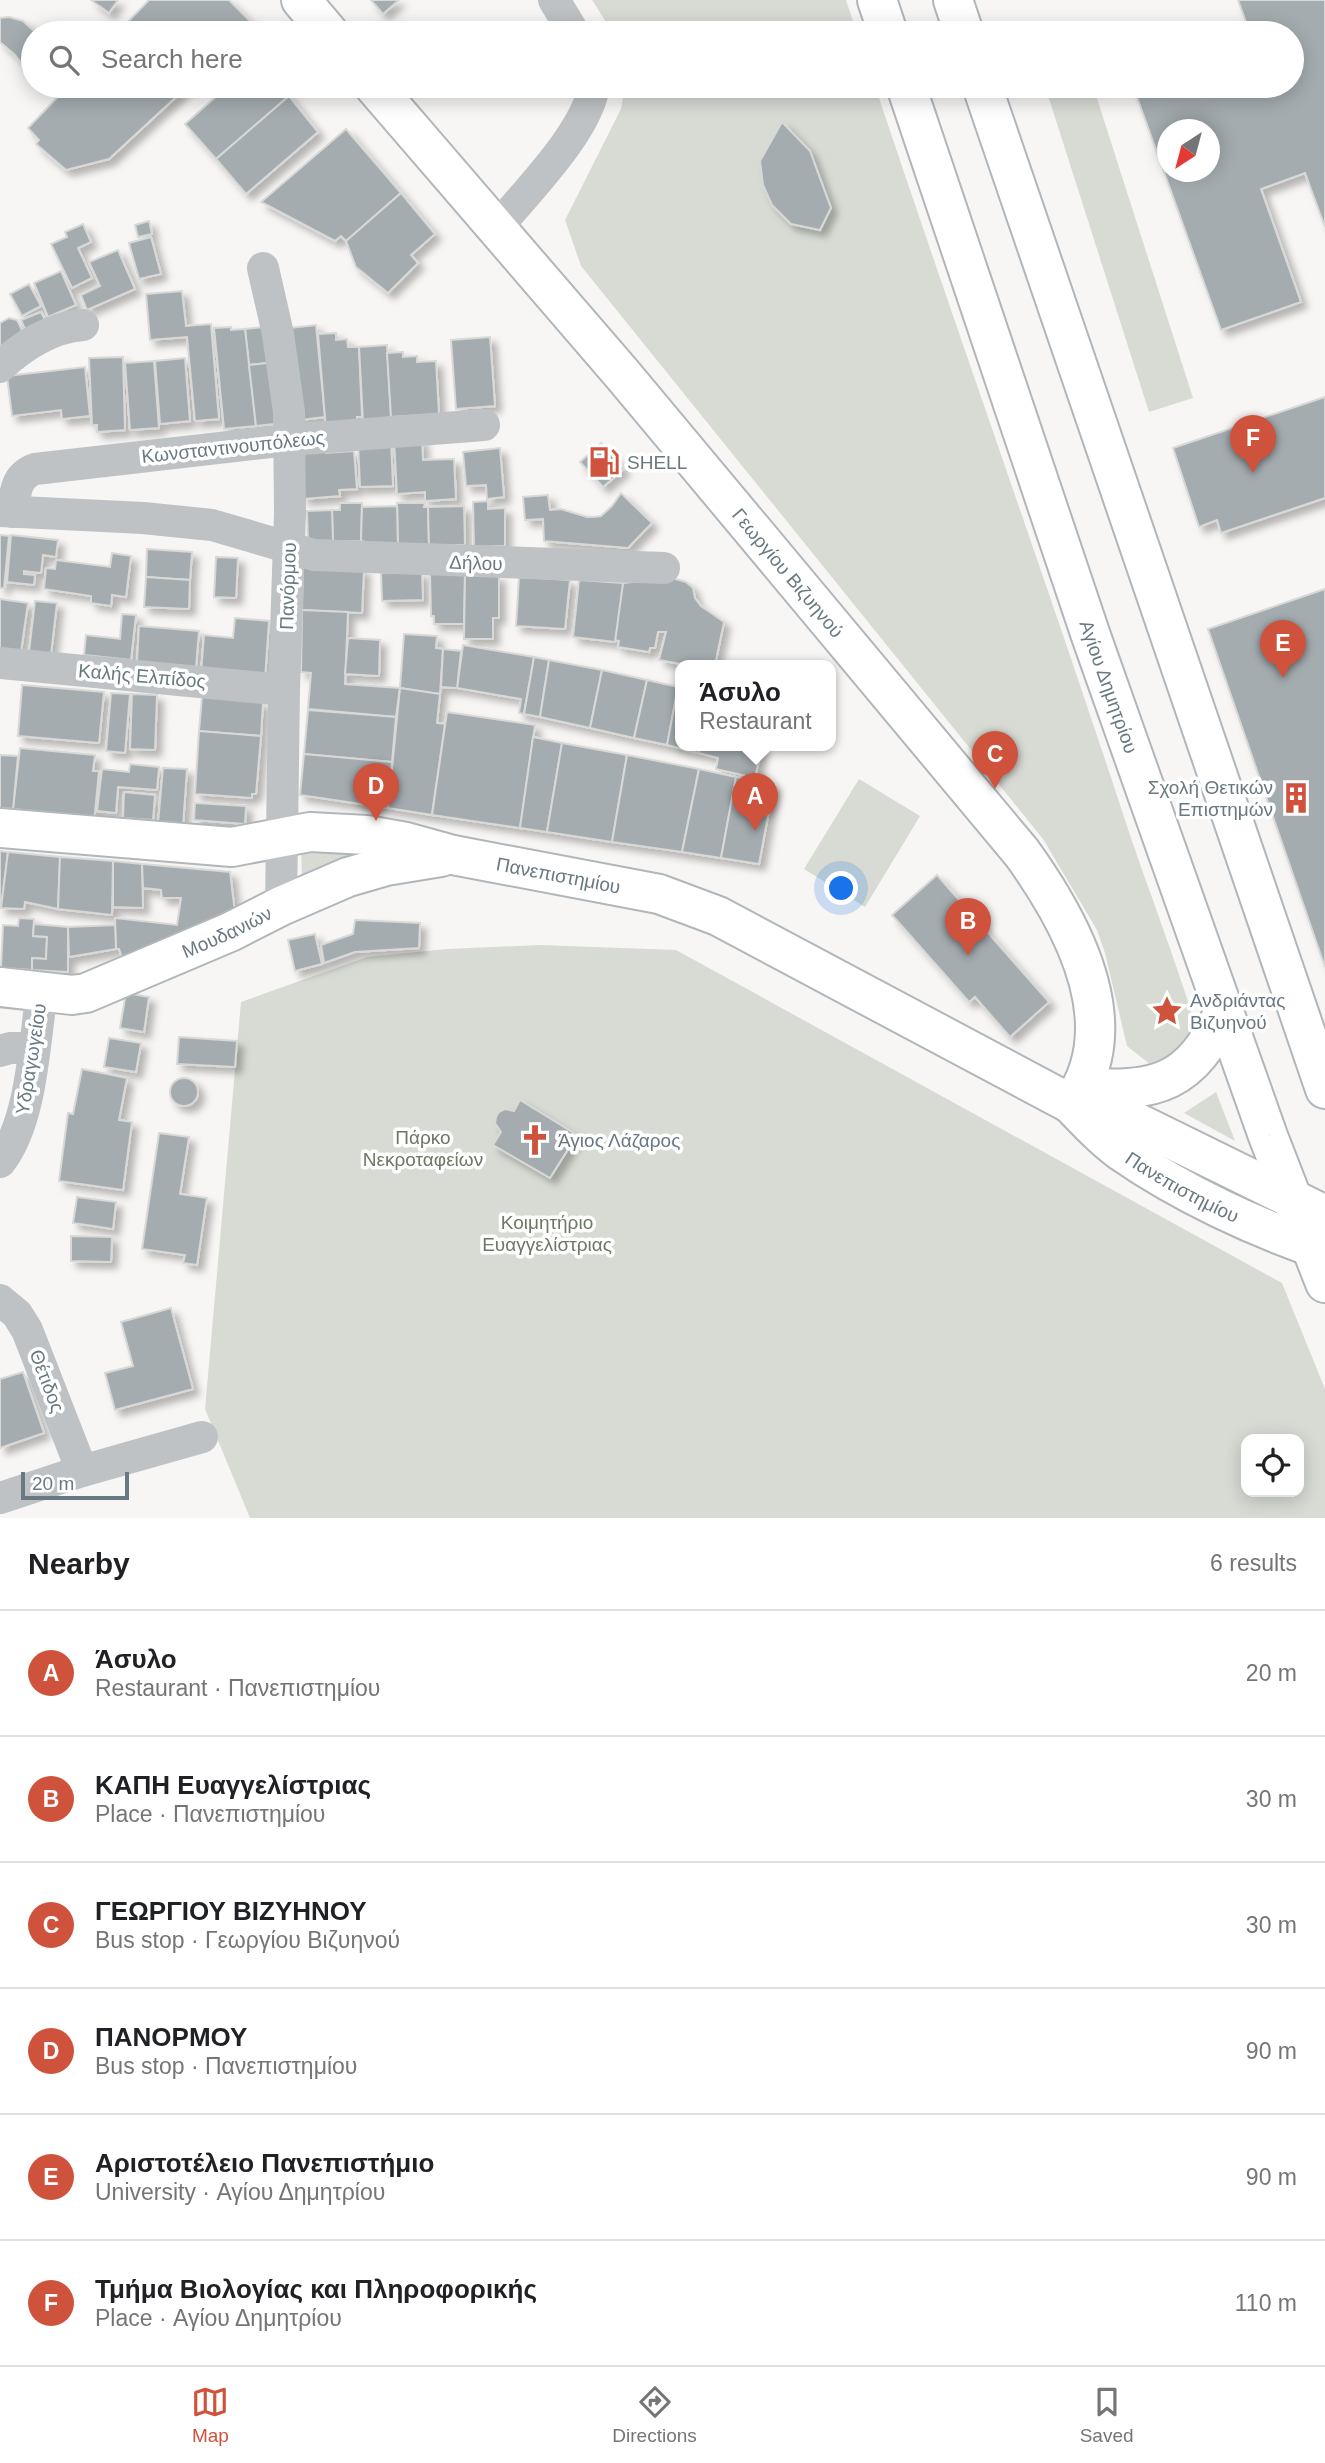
<!DOCTYPE html>
<meta charset="utf-8">
<style>
body{margin:0;font-family:Arial,sans-serif;background:#f6f6f6;color:#202124}
.controls{position:absolute;right:21px;bottom:21px;display:grid;overflow:hidden;border-radius:14px;box-shadow:0 4px 18px #0003}
.controls button{width:63px;height:63px;display:grid;place-items:center;padding:0;border:0;border-bottom:2px solid #e0e0e0;background:#fff;color:#202124;font:35px sans-serif}
.compass{position:absolute;left:1157px;top:119px;width:63px;height:63px;border-radius:50%;background:#fff;box-shadow:0 4px 18px #0003;rotate:216deg}
.scale{position:absolute;left:21px;bottom:18px;width:108px;box-sizing:border-box;padding-left:7px;border:4px solid #697982;border-top:0;font-size:19px;line-height:24px;white-space:nowrap;color:#697982;-webkit-text-stroke:5px #fff;paint-order:stroke}
.you{position:absolute;left:842px;top:889px;width:24px;height:24px;margin:-18px;border:5px solid #fff;border-radius:50%;background:#1a73e8;box-shadow:0 0 0 10px #1a73e833}
.badge{display:grid;place-items:center;width:46px;height:46px;border-radius:50%;background:#cf533c;color:#fff;font-size:23px;font-weight:700}
.pin{position:absolute;translate:-50% -58px;filter:drop-shadow(0 2px 4px #0008)}
.pin::after{content:'';position:absolute;top:37px;width:24px;height:21px;background:inherit;clip-path:polygon(0 0,100% 0,50% 100%)}
.popup{position:absolute;left:675px;top:660px;width:161px;height:91px;box-sizing:border-box;display:grid;place-content:center;border-radius:14px;background:#fff;filter:drop-shadow(0 2px 5px #0005);font-size:23px;white-space:nowrap;color:#757577}
.popup b{font-size:26px;color:#202124}
.popup::after{content:'';position:absolute;left:50%;top:100%;margin-left:-14px;border:14px solid transparent;border-top-color:#fff}
.list{margin:0;padding:0;list-style:none}
h2{display:flex;justify-content:space-between;align-items:center;height:91px;margin:0;padding:0 28px;font-size:30px}
h2 small{font-size:23px;font-weight:400;color:#757577}
.list li{display:grid;grid-template-columns:46px 1fr auto;gap:21px;align-items:center;box-sizing:border-box;height:126px;padding:0 28px;border-top:2px solid #e0e0e0}
.list b{display:block;font-size:26px;white-space:nowrap}
.list p{margin:0;font-size:23px;white-space:nowrap;color:#757577}
.list em{font-size:23px;font-style:normal;color:#757577}
.icon{flex:none;width:38px;height:38px;fill:none;stroke:currentColor;stroke-width:2;stroke-linecap:round;stroke-linejoin:round}
.map{position:relative;flex:none;width:1325px;height:1518px;overflow:hidden}
.search{position:absolute;background:#fff;box-shadow:0 4px 18px #0003;left:21px;right:21px;top:21px;height:77px;display:flex;align-items:center;gap:18px;box-sizing:border-box;padding:0 24px;border-radius:38px;color:#757577;font-size:26px}
.sheet{height:847px;background:#fff}
nav{display:flex;justify-content:space-around;align-items:center;box-sizing:border-box;height:98px;border-top:2px solid #e0e0e0;background:#fff;font-size:19px;color:#757577}
nav a{display:grid;justify-items:center;gap:4px}
nav .on{color:#cf533c}
.map>svg:first-child{display:block}
</style>
<div class="map">
<svg width="1325" height="1518" viewBox="0 0 1325 1518">
<defs>
<filter id="shadow"><feDropShadow dx="6" dy="6" stdDeviation="3.5" flood-color="#0004"/></filter>
</defs>
<rect width="100%" height="100%" fill="#f7f6f4"/>
<g fill="#d7dbd4" fill-rule="evenodd">
<polygon points="592,0 846,0 857,33 613,33"/>
<path d="M625 86H875C958 335 1047 582 1129 832 1151 897 1176 961 1196 1027L1175 1057 1151 1065 1127 1046 1105 953 1097 930 1043 839 581 266 565 220 621 109Z"/>
<polygon points="1045,86 1093,86 1193,398 1149,412"/>
<polygon points="859,779 920,816 865,907 804,869"/>
<polygon points="301,846 412,851 302,882"/>
<path d="M540 945 676 950 1282 1283 1325 1389V1518H250L205 1409 241 1002 367 957 447 949ZM1246 1439H1299V1492H1246Z"/>
<polygon points="1216,1092 1235,1141 1184,1113"/>
</g>
<g fill="#a4acb0" stroke="#d8d8d7" stroke-width="2" fill-rule="evenodd" filter="url(#shadow)">
<polygon points="91,0 118,0 109,13"/>
<polygon points="149,0 229,0 254,25 245,33 117,33"/>
<polygon points="371,0 399,0 383,14"/>
<path d="M1238 0H1325V227L1305 173 1261 189 1301 302 1221 330 1133 86H1292V33H1250ZM1168 130H1210V172H1168Z"/>
<polygon points="9,17 23,21 36,33 33,33 33,78 15,55 0,42 0,18"/>
<polygon points="68,86 188,86 109,159 66,170 36,144 39,140 28,128"/>
<polygon points="228,86 279,86 289,96 216,159 185,124"/>
<polygon points="289,96 318,132 246,194 216,159"/>
<polygon points="782,122 810,151 831,208 820,230 791,224 772,205 763,185 760,161"/>
<polygon points="346,129 401,193 346,241 341,236 335,241 261,202"/>
<polygon points="401,193 435,234 411,255 418,263 388,293 356,267 346,241"/>
<polygon points="149,221 152,234 138,237 135,225"/>
<polygon points="83,224 91,242 78,248 92,278 72,288 51,244 67,237 65,232"/>
<polygon points="151,237 161,274 139,279 129,243"/>
<polygon points="118,250 135,289 87,310 81,295 100,286 89,262"/>
<polygon points="61,271 76,305 48,317 34,283"/>
<polygon points="29,284 41,306 22,316 10,294"/>
<polygon points="182,291 186,326 211,324 219,419 195,421 187,337 150,340 146,294"/>
<polygon points="41,312 45,320 25,329 21,320"/>
<polygon points="9,318 17,320 22,330 0,353 0,323"/>
<polygon points="316,325 325,417 292,421 281,329"/>
<polygon points="273,326 277,362 249,365 245,329"/>
<polygon points="231,327 231,330 245,329 256,426 224,429 214,328"/>
<polygon points="336,333 336,340 347,339 348,347 359,347 362,417 357,417 357,427 326,429 318,334"/>
<polygon points="490,337 495,406 456,409 451,340"/>
<polygon points="387,345 391,417 363,422 359,347"/>
<polygon points="403,352 403,357 417,356 417,362 436,361 439,414 391,417 387,353"/>
<polygon points="123,357 125,430 97,432 97,425 92,425 89,358"/>
<polygon points="185,358 190,421 160,424 155,361"/>
<polygon points="154,361 159,428 130,430 125,363"/>
<polygon points="277,362 284,423 256,426 249,365"/>
<polygon points="85,367 90,416 62,419 61,410 12,416 7,376"/>
<polygon points="1325,397 1325,498 1221,533 1217,520 1199,527 1173,448"/>
<polygon points="422,439 423,460 454,459 456,499 425,501 425,492 397,494 394,440"/>
<polygon points="391,440 393,486 360,487 358,442"/>
<polygon points="326,441 326,453 354,451 357,489 339,490 340,496 303,499 298,444"/>
<polygon points="601,443 624,469 603,487 580,462"/>
<polygon points="500,448 504,497 487,499 486,485 466,486 463,452"/>
<polygon points="621,493 652,523 628,548 544,541 543,519 525,520 523,497 548,495 550,510 561,509 587,517 594,517 601,516 612,506"/>
<polygon points="488,501 488,509 505,508 505,546 474,547 473,502"/>
<polygon points="340,503 362,503 361,541 333,542 332,510 340,510"/>
<polygon points="397,503 425,503 424,507 428,507 429,549 398,549"/>
<polygon points="397,506 398,549 361,541 362,507"/>
<polygon points="464,506 465,545 429,545 428,507"/>
<polygon points="332,510 333,542 308,542 307,511"/>
<polygon points="0,535 9,536 4,588 0,588"/>
<polygon points="11,535 58,540 56,557 43,555 41,573 24,571 24,574 35,575 34,585 7,582"/>
<polygon points="147,549 192,552 190,580 146,577"/>
<polygon points="112,553 131,556 126,597 112,595 111,606 91,603 91,596 44,589 46,568 55,569 56,560 110,567"/>
<polygon points="216,557 238,558 236,598 214,597"/>
<polygon points="303,566 364,569 362,613 302,610"/>
<polygon points="422,572 423,600 382,601 381,573"/>
<polygon points="430,573 465,574 464,624 434,624 434,616 431,616"/>
<polygon points="465,574 499,576 499,618 493,618 493,639 464,639"/>
<polygon points="146,577 190,580 189,609 144,607"/>
<polygon points="519,577 570,580 565,629 516,626"/>
<polygon points="672,578 686,582 693,588 695,598 701,606 724,622 715,665 686,665 659,660 666,632 658,632 655,648 650,648 649,652 618,647 619,641 614,640 623,583"/>
<polygon points="579,580 623,583 615,642 573,637"/>
<polygon points="1325,589 1325,967 1208,629"/>
<polygon points="0,599 28,603 21,652 0,649"/>
<polygon points="35,601 57,603 51,654 29,652"/>
<polygon points="302,610 348,612 345,684 400,688 396,717 308,709 311,673 301,672"/>
<polygon points="122,614 136,615 131,660 84,655 86,635 120,639"/>
<polygon points="235,618 269,621 265,679 201,673 204,635 233,638"/>
<polygon points="139,626 199,631 196,667 137,662"/>
<polygon points="404,634 437,636 436,648 443,649 440,694 400,688"/>
<polygon points="348,638 380,640 379,676 345,674"/>
<polygon points="463,645 534,657 524,714 519,713 521,699 457,688"/>
<polygon points="443,649 461,651 457,688 441,687"/>
<polygon points="534,657 549,660 540,717 524,714"/>
<polygon points="549,660 602,670 590,728 540,717"/>
<polygon points="602,670 647,680 634,738 590,728"/>
<polygon points="647,680 678,687 667,745 634,738"/>
<polygon points="22,685 104,692 99,743 18,736"/>
<polygon points="678,687 680,745 701,745 699,753 667,745"/>
<polygon points="400,688 440,694 437,723 445,724 432,815 388,808"/>
<polygon points="111,693 130,694 125,753 106,751"/>
<polygon points="132,694 157,695 155,750 130,749"/>
<polygon points="202,697 263,702 261,736 199,731"/>
<polygon points="308,710 396,717 392,762 304,754"/>
<polygon points="447,712 535,725 520,828 432,815"/>
<polygon points="199,731 261,736 256,794 252,794 252,798 195,794"/>
<polygon points="533,737 562,743 547,832 520,828"/>
<polygon points="562,743 627,755 612,842 547,832"/>
<polygon points="701,745 762,745 755,778 716,769 718,758 699,753"/>
<polygon points="20,748 95,755 93,771 99,771 94,823 66,814 13,809"/>
<polygon points="304,754 392,762 388,808 300,795"/>
<polygon points="0,755 18,756 13,809 0,808"/>
<polygon points="627,755 699,769 682,852 612,842"/>
<polygon points="130,764 159,767 157,790 118,787 116,813 97,811 102,769 129,772"/>
<polygon points="163,768 187,769 183,826 158,823"/>
<polygon points="699,769 736,777 721,858 682,852"/>
<polygon points="736,777 774,784 759,864 721,858"/>
<polygon points="124,792 155,795 153,820 123,818"/>
<polygon points="195,803 246,806 245,824 194,820"/>
<polygon points="0,851 8,852 1,908 0,908"/>
<polygon points="8,852 60,857 58,909 25,902 24,909 1,908"/>
<polygon points="60,857 113,861 112,915 58,909"/>
<polygon points="113,861 142,864 143,908 113,907"/>
<polygon points="142,864 230,872 236,921 128,961 121,955 119,949 116,949 115,918 177,925 181,898 162,898 161,890 143,888"/>
<polygon points="937,875 1049,1002 1010,1037 975,997 969,1002 892,915"/>
<polygon points="19,918 34,919 33,936 47,937 46,959 32,958 32,970 1,968 3,925 18,926"/>
<polygon points="355,920 420,923 419,948 355,952 324,963 321,945 353,934"/>
<polygon points="34,924 68,927 68,972 32,970 32,958 46,959 47,937 33,936"/>
<polygon points="115,925 116,949 69,957 68,927"/>
<polygon points="315,934 322,964 295,971 288,940"/>
<polygon points="126,993 149,997 144,1032 120,1028"/>
<polygon points="179,1037 237,1041 235,1067 177,1064"/>
<polygon points="109,1038 141,1043 136,1072 104,1067"/>
<polygon points="82,1069 127,1078 119,1120 132,1122 123,1190 59,1181 68,1113 73,1114"/>
<circle cx="184" cy="1092" r="14"/>
<polygon points="520,1100 577,1135 550,1178 493,1145 501,1132 495,1123 496,1117 499,1112 505,1109 514,1111"/>
<polygon points="159,1133 189,1137 180,1194 207,1198 197,1265 183,1263 185,1255 142,1249"/>
<polygon points="77,1197 116,1202 113,1229 73,1223"/>
<polygon points="71,1236 112,1237 111,1262 71,1261"/>
<polygon points="171,1308 193,1389 115,1410 105,1373 133,1366 121,1322"/>
<polygon points="23,1372 44,1433 0,1448 0,1379"/>
</g>
<g fill="none" stroke-linecap="round" stroke-linejoin="round">
<defs>
<g id="secondary">
<polyline points="301,0 329,33"/>
<polyline points="877,0 888,33"/>
<polyline points="953,0 964,33"/>
<path id="s1" d="M374 86 623 375 1022 853C1071 921 1129 1024 1071 1104"/>
<path id="s2" d="M906 86 1091 636 1268 1136 1325 1283"/>
<polyline points="982,86 1325,1089"/>
<path id="s3" d="M0 828 232 847 310 832 367 835 406 842 453 855 659 894 718 916 1071 1104 1108 1112 1136 1122 1325 1215"/>
<path id="s4" d="M0 987 72 995 86 993 230 932 281 906 348 877 386 866 441 857"/>
<path d="M1082 1087C1155 1094 1195 1082 1224 1010"/>
<path id="s5" d="M1071 1104C1087 1121 1103 1138 1122 1152 1181 1193 1256 1228 1324 1251"/>
</g>
</defs>
<use href="#secondary" stroke="#b1b6ba" stroke-width="42"/>
<g stroke="#bec2c5" stroke-width="32">
<polyline points="554,0 574,33"/>
<path d="M496 229C526 192 587 132 594 86"/>
<polyline points="263,268 278,334 289,412 290,513 284,690 281,906"/>
<path d="M0 367C22 346 52 327 83 325"/>
<polyline points="0,511 143,518 212,525 314,555 664,568"/>
<path d="M13 512C15 494 15 476 35 469L289 440 484 425"/>
<polyline points="0,663 284,690"/>
<polyline points="0,1051 10,1048 33,1048"/>
<path d="M0 1162C32 1122 34 1043 42 992"/>
<polyline points="0,1300 17,1314 27,1330 82,1471"/>
<polyline points="0,1498 82,1471 202,1437"/>
</g>
<use href="#secondary" stroke="#fff" stroke-width="38"/>
</g>
<defs>
<symbol id="fuel-bare" viewBox="-9 -9 18 18"><path d="M-5.5-6h7V0h2V4h1.3V-2.5L3-4.5l.8-.8L6-3V5H2.5V1h-1V6h-7ZM-4.2-4.7v3.2H.2V-4.7Z" fill="#cf533c" stroke="#fff" stroke-width="2.5" paint-order="stroke"/></symbol>
<symbol id="building-bare" viewBox="-9 -9 18 18"><path d="M-4-6H4V6H1V3H-1V6H-4ZM-2.5-4.3h1.7v1.8h-1.7ZM.8-4.3h1.7v1.8H.8ZM-2.5-1h1.7V.8h-1.7ZM.8-1h1.7V.8H.8Z" fill="#cf533c" stroke="#fff" stroke-width="2.5" paint-order="stroke"/></symbol>
<symbol id="sight-bare" viewBox="-9 -9 18 18"><path d="M0-6L1.8-2.2L6-1.7L2.9 1.2L3.7 5.4L0 3.3L-3.7 5.4L-2.9 1.2L-6-1.7L-1.8-2.2Z" fill="#cf533c" stroke="#fff" stroke-width="2.5" paint-order="stroke"/></symbol>
<symbol id="church-bare" viewBox="-9 -9 18 18"><path d="M-1.2-6h2.4v3.5h3.3v2.4h-3.3V6h-2.4V-.1h-3.3v-2.4h3.3Z" fill="#cf533c" stroke="#fff" stroke-width="2.5" paint-order="stroke"/></symbol>
</defs>
<g fill-rule="evenodd">
<use href="#fuel-bare" x="582" y="440" width="44" height="44"/>
<use href="#building-bare" x="1274" y="776" width="44" height="44"/>
<use href="#sight-bare" x="1145" y="989" width="44" height="44"/>
<use href="#church-bare" x="513" y="1118" width="44" height="44"/>
</g>
<g text-anchor="middle" dominant-baseline="central" stroke-width="7" stroke-linejoin="round" paint-order="stroke">
<g font-size="19" fill="#697982" stroke="#fff">
<text transform="translate(233 447) rotate(-6)">Κωνσταντινουπόλεως</text>
<text transform="translate(476 563) rotate(2)">Δήλου</text>
<text stroke="none"><textPath href="#s1" startOffset="639">Γεωργίου Βιζυηνού</textPath></text>
<text transform="translate(288 586) rotate(-88)">Πανόρμου</text>
<text transform="translate(142 676) rotate(5)">Καλής Ελπίδος</text>
<text stroke="none"><textPath href="#s2" startOffset="634">Αγίου Δημητρίου</textPath></text>
<text stroke="none"><textPath href="#s3" startOffset="565">Πανεπιστημίου</textPath></text>
<text stroke="none"><textPath href="#s4" startOffset="240">Μουδανιών</textPath></text>
<text transform="translate(31 1059) rotate(-81)">Υδραγωγείου</text>
<text stroke="none"><textPath href="#s5" startOffset="140">Πανεπιστημίου</textPath></text>
<text transform="translate(47 1381) rotate(69)">Θέτιδος</text>
</g>
<g font-size="19" fill="#697982" stroke="#fff" text-anchor="start">
<text x="627" y="462">SHELL</text>
<text x="1273" y="787" text-anchor="end">Σχολή Θετικών<tspan x="1273" dy="22">Επιστημών</tspan></text>
<text x="1190" y="1000">Ανδριάντας<tspan x="1190" dy="22">Βιζυηνού</tspan></text>
<text x="558" y="1140">Άγιος Λάζαρος</text>
</g>
<g font-size="19" fill="#6c7967" stroke="#fff">
<text x="423" y="1137">Πάρκο<tspan x="423" dy="22">Νεκροταφείων</tspan></text>
<text x="547" y="1222">Κοιμητήριο<tspan x="547" dy="22">Ευαγγελίστριας</tspan></text>
</g>
</g>
</svg>
<div class="controls">
<button><svg class="icon" aria-label="locate" viewBox="0 0 24 24"><circle cx="12" cy="12" r="6"/><path d="M12 2v4M12 18v4M2 12h4M18 12h4"/></svg></button>
</div>
<svg class="compass" viewBox="-18 -18 36 36"><path d="M0-13l5 13h-10z" fill="#e53935"/><path d="M0 13l5-13h-10z" fill="#757577"/></svg>
<div class="scale">20 m</div>
<div class="you"></div>
<div class="pin badge" style="left:755px;top:831px">A</div>
<div class="popup"><b>Άσυλο</b>Restaurant</div>
<div class="pin badge" style="left:968px;top:956px">B</div>
<div class="pin badge" style="left:995px;top:789px">C</div>
<div class="pin badge" style="left:376px;top:821px">D</div>
<div class="pin badge" style="left:1283px;top:678px">E</div>
<div class="pin badge" style="left:1253px;top:473px">F</div>
<div class="search"><svg class="icon" aria-label="search" viewBox="0 0 24 24"><circle cx="10" cy="10" r="6"/><path d="M15 15l6 6"/></svg>Search here</div>
</div>
<section class="sheet">
<h2>Nearby<small>6 results</small></h2>
<ul class="list">
<li><span class="badge">A</span><div><b>Άσυλο</b><p>Restaurant · Πανεπιστημίου</p></div><em>20 m</em></li>
<li><span class="badge">B</span><div><b>ΚΑΠΗ Ευαγγελίστριας</b><p>Place · Πανεπιστημίου</p></div><em>30 m</em></li>
<li><span class="badge">C</span><div><b>ΓΕΩΡΓΙΟΥ ΒΙΖΥΗΝΟΥ</b><p>Bus stop · Γεωργίου Βιζυηνού</p></div><em>30 m</em></li>
<li><span class="badge">D</span><div><b>ΠΑΝΟΡΜΟΥ</b><p>Bus stop · Πανεπιστημίου</p></div><em>90 m</em></li>
<li><span class="badge">E</span><div><b>Αριστοτέλειο Πανεπιστήμιο</b><p>University · Αγίου Δημητρίου</p></div><em>90 m</em></li>
<li><span class="badge">F</span><div><b>Τμήμα Βιολογίας και Πληροφορικής</b><p>Place · Αγίου Δημητρίου</p></div><em>110 m</em></li>
</ul>
</section>
<nav>
<a class="on"><svg class="icon" aria-label="map" viewBox="0 0 24 24"><path d="M3 6l6-2 6 2 6-2v14l-6 2-6-2-6 2zM9 4v14M15 6v14"/></svg>Map</a>
<a><svg class="icon" aria-label="directions" viewBox="0 0 24 24"><path d="M12 3l9 9-9 9-9-9zM9 14v-3h6M13 9l2 2-2 2"/></svg>Directions</a>
<a><svg class="icon" aria-label="saved" viewBox="0 0 24 24"><path d="M7 4h10v16l-5-4-5 4z"/></svg>Saved</a>
</nav>
